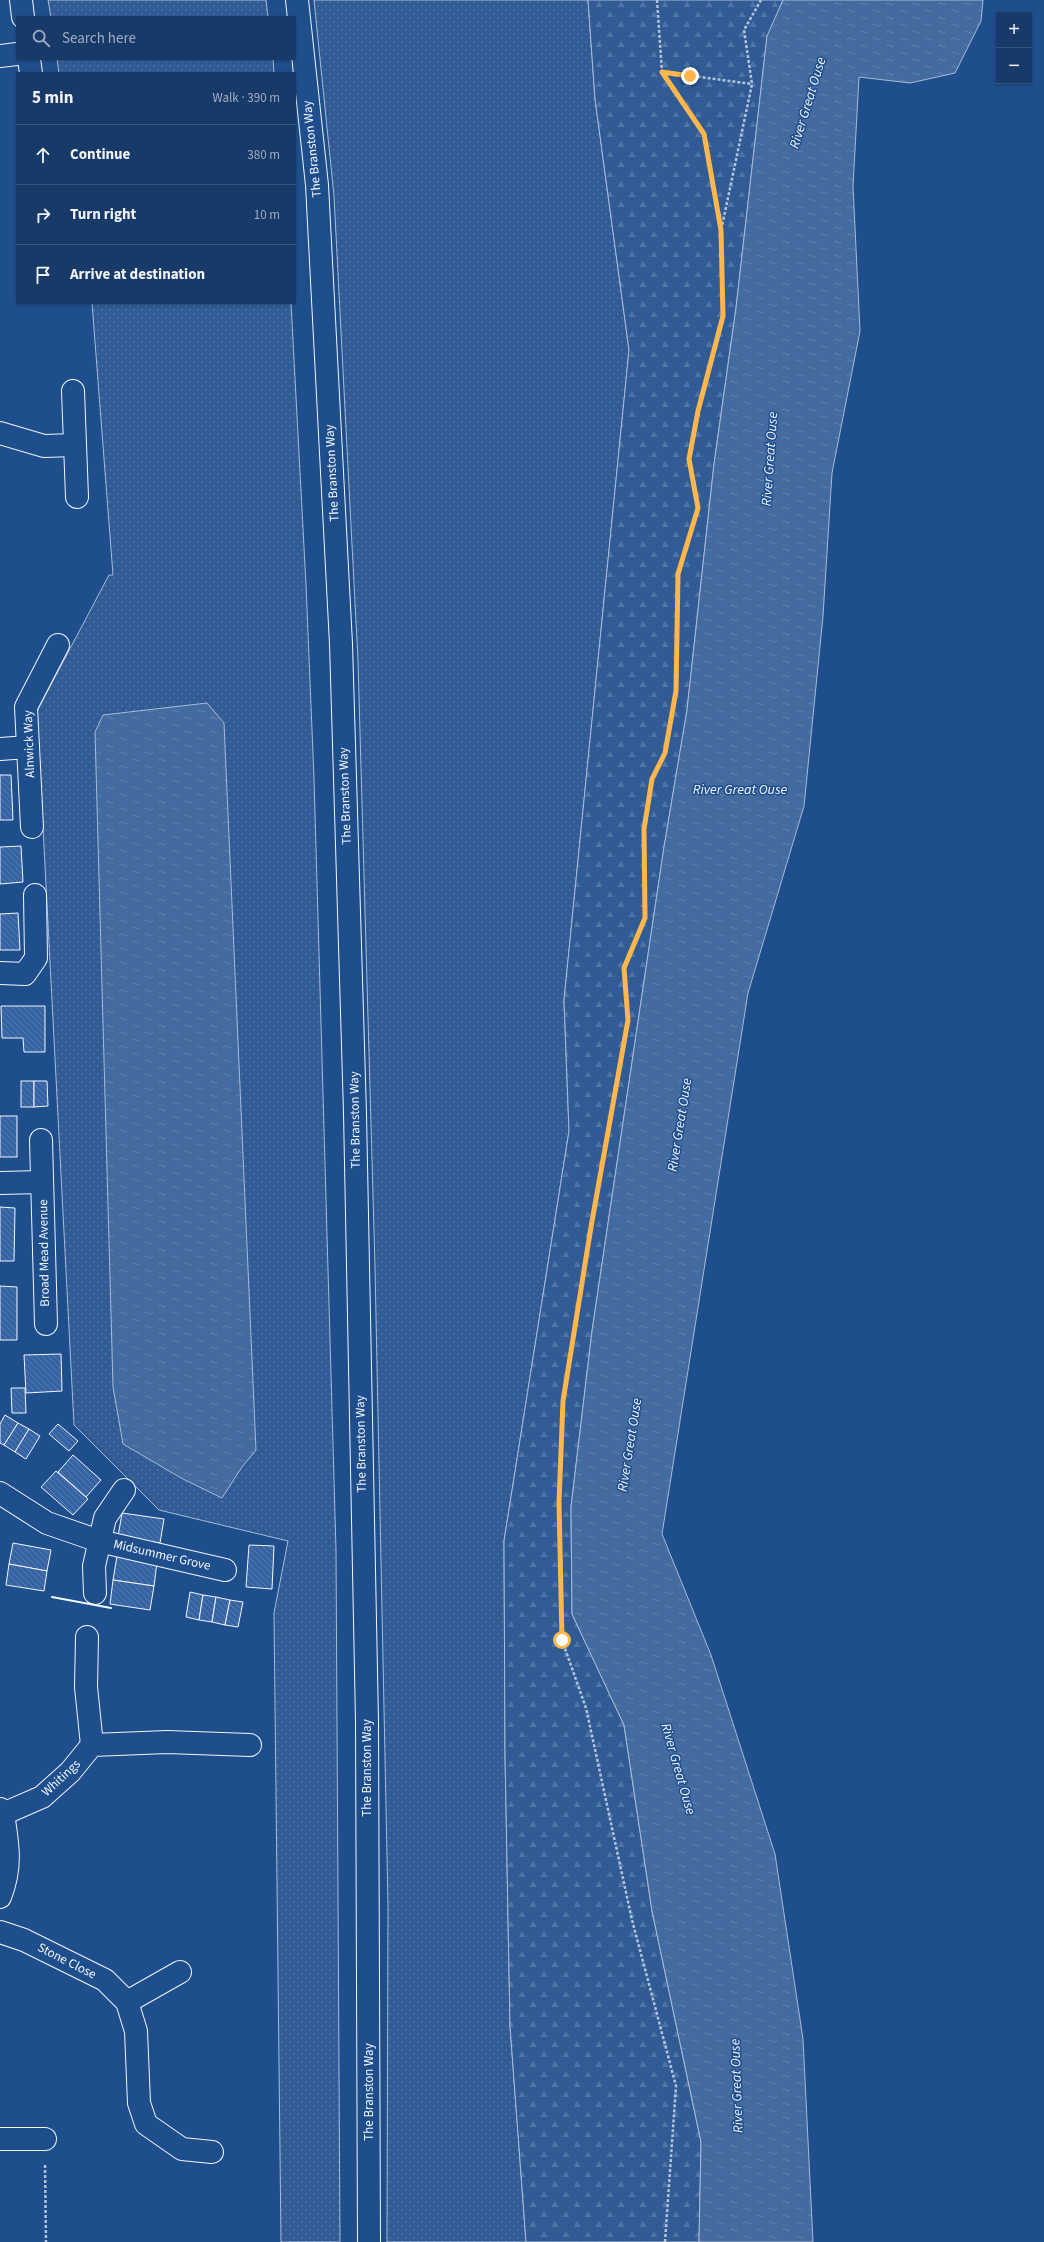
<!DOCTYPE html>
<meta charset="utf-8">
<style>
body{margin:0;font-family:"Source Sans 3",sans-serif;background:#244571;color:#f1f3f6}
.controls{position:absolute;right:12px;top:12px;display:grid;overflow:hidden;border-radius:0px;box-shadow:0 1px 3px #0004}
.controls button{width:36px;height:36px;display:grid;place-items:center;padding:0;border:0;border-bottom:1px solid #36547d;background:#173a69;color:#f1f3f6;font:20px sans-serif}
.stop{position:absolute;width:12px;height:12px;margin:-9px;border:3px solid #ffb74d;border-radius:50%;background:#fff}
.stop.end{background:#ffb74d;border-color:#fff;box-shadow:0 1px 4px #0008}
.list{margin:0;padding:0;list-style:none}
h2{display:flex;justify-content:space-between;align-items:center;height:52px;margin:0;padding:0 16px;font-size:17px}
h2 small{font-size:13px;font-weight:400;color:#9eadc0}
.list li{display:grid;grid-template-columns:26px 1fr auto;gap:12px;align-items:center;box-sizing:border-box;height:60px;padding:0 16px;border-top:1px solid #36547d}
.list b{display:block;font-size:15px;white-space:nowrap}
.list em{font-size:13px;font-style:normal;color:#9eadc0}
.icon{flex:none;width:22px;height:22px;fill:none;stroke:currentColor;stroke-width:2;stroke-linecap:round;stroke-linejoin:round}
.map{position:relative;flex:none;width:1044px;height:2242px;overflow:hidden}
.search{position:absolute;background:#173a69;box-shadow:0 1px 3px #0004;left:16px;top:16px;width:280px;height:44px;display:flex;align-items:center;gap:10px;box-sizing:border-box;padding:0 14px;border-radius:0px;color:#9eadc0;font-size:15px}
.panel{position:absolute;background:#173a69;box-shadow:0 1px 3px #0004;left:16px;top:72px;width:280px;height:232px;border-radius:0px}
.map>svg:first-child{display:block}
</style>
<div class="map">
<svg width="1044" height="2242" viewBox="0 0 1044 2242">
<defs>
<pattern id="grass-dots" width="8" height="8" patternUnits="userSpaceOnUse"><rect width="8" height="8" fill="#305b95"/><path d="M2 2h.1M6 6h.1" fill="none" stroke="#4e73a5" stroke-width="1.8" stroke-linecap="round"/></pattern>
<pattern id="forest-firs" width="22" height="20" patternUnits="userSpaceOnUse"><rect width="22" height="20" fill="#305b95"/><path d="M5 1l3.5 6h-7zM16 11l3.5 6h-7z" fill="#4e73a5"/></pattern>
<pattern id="water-ripples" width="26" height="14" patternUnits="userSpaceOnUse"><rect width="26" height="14" fill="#446ba0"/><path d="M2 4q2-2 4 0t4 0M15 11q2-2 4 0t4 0" fill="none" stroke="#5f81ae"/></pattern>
<pattern id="building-back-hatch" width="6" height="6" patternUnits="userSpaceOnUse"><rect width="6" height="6" fill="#3563a3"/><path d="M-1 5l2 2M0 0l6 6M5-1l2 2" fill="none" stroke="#537ab1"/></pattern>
</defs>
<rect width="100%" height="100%" fill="#1f4e8c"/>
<g fill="url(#grass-dots)" stroke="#a8bbd7">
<polygon points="48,0 266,0 268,17 51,17"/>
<polygon points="314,0 588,0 595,99 629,350 564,1000 569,1131 504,1541 505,1753 510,2026 526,2242 387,2242 388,1905 375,1267 358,661 334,196"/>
<polygon points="57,59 273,59 274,73 59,73"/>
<polygon points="92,303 291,303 306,585 314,778 336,1550 340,2242 281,2242 274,1613 288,1541 159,1510 74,1425 37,711 109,575 113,575"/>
</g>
<polygon fill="url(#forest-firs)" stroke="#a8bbd7" points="588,0 783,0 767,37 736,308 714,464 687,710 664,847 592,1331 571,1507 572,1614 624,1725 652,1911 701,2142 699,2242 526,2242 510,2026 505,1753 504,1541 569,1131 564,1000 629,350 595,99"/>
<g fill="url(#water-ripples)" stroke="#a8bbd7">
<polygon points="783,0 983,0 981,21 955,73 910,83 859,77 853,186 860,331 832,473 823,616 804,806 748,993 662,1534 711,1655 775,1854 803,2039 813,2242 699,2242 701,2142 652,1911 624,1725 572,1614 571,1507 592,1331 664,847 687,710 714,464 736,308 767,36"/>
<polygon points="207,703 224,723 256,1450 242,1467 222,1498 181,1478 123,1444 113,1387 95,732 103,715"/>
</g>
<g fill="url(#building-back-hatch)" stroke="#f2f6ff">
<polygon points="0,775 11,775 13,820 0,820"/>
<polygon points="21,846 23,882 0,884 0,847"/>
<polygon points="18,913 20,950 0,950 0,914"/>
<polygon points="1,1006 45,1006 45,1052 24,1052 23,1038 2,1038"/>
<rect x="21" y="1081" width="13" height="26"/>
<polygon points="34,1081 47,1081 48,1106 34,1107"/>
<rect x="0" y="1116" width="17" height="41"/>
<polygon points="0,1207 15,1208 14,1261 0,1261"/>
<polygon points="0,1286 17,1287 17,1340 0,1340"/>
<polygon points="61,1354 62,1391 26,1393 24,1355"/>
<polygon points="11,1388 25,1388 26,1413 12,1413"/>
<polygon points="5,1415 18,1423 4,1445 0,1443 0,1424"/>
<polygon points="18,1423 29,1429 15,1452 4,1445"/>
<polygon points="58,1424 78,1441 69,1451 49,1434"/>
<polygon points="29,1429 40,1436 26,1459 15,1452"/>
<polygon points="73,1455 101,1480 86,1497 58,1472"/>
<polygon points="56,1471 88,1499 73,1515 41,1487"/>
<polygon points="122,1513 164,1519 160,1543 118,1537"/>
<polygon points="13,1543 51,1550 47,1571 9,1564"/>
<polygon points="249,1545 274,1546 272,1589 246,1587"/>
<polygon points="117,1556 157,1562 154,1586 113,1580"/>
<polygon points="9,1564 47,1571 44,1591 6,1585"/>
<polygon points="113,1580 154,1586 150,1610 110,1604"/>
<polygon points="190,1592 203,1595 199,1620 186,1617"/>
<polygon points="203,1595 216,1597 212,1622 199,1620"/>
<polygon points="216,1597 230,1600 225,1625 212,1622"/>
<polygon points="230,1600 243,1602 238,1627 225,1625"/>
</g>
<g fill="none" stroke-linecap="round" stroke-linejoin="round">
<defs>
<g id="minor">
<polyline points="21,0 23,17"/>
<polyline points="0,56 17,54"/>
<polyline points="29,59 31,73"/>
<polyline points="73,391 77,497"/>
<polyline points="0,433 44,446 75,445"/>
<polyline points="0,749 28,747"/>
<polyline points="32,827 26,707 58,645"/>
<polyline points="0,973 25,974 36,958 35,895"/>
<polyline points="41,1140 46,1324"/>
<polyline points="0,1183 42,1182"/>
<polyline points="0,1493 47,1523 99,1541 225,1570"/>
<polyline points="95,1593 94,1566 105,1518 124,1490"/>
<polyline points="87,1637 86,1687 92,1745"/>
<path d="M0 1809 3 1814C8 1845 12 1867 0 1897"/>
<polyline points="3,1814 42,1797 70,1772 92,1745 167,1742 250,1745"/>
<polyline points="0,1932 24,1940 105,1980 127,2002 136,2031 139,2103 146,2124 182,2149 212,2152"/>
<polyline points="127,2002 180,1972"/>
<polyline points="0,2139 45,2139"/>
</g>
<polyline id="highway" points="297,0 317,185 341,644 355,1113 367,1722 369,2242"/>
</defs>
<use href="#minor" stroke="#f2f6ff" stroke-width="24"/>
<use href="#highway" stroke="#f2f6ff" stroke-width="24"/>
<g stroke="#b3c4dc" stroke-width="2.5" stroke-dasharray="3 2" stroke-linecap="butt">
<polyline points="657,0 662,72 704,133 720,228"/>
<polyline points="663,72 752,84"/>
<polyline points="45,2165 46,2242"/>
<polyline points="665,2242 676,2086 632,1920 586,1708 562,1640 559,1502 563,1401 591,1227 628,1020 624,968 645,918 644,829 653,779 665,753 676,691 678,574 698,508 689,459 698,411 723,316 721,231 752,84 744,30 761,0"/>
</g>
<use href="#minor" stroke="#1f4e8c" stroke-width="22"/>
<use href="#highway" stroke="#1f4e8c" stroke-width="22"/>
<polyline stroke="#f2f6ff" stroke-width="2" points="52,1597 111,1608"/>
</g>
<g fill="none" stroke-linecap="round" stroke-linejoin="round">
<polyline stroke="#ffb74d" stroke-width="5" points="562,1640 559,1502 563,1401 591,1227 628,1020 624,968 645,918 644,829 652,779 665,753 676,691 678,574 698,508 689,459 698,411 723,316 721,230 704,134 662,72 690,76"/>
</g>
<g text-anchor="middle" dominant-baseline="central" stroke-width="3" stroke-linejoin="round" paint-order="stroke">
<g font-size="13" fill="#f2f6ff" stroke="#1f4e8c">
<text transform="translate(312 149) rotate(-96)">The Branston Way</text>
<text transform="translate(332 473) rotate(-93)">The Branston Way</text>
<text transform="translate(29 744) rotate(-92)">Alnwick Way</text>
<text transform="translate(345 796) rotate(-92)">The Branston Way</text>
<text transform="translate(355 1120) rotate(-91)">The Branston Way</text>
<text transform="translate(44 1253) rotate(-91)">Broad Mead Avenue</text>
<text transform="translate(361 1444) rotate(-91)">The Branston Way</text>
<text transform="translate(162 1555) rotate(13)">Midsummer Grove</text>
<text transform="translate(367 1768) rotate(-90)">The Branston Way</text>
<text transform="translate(61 1778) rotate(-43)">Whitings</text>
<text transform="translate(67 1961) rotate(27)">Stone Close</text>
<text transform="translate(369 2092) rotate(-90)">The Branston Way</text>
</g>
<g font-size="14" font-style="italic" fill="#f2f6ff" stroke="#1f4e8c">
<text transform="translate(808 103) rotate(-73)">River Great Ouse</text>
<text transform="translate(770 459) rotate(-86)">River Great Ouse</text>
<text x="740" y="790">River Great Ouse</text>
<text transform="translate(680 1125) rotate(-81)">River Great Ouse</text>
<text transform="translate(630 1445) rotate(-81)">River Great Ouse</text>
<text transform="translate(678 1769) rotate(74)">River Great Ouse</text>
<text transform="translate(737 2086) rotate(-92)">River Great Ouse</text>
</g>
</g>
</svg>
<div class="controls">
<button>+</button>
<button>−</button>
</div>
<div class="stop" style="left:562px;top:1640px"></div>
<div class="stop end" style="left:690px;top:76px"></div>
<div class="search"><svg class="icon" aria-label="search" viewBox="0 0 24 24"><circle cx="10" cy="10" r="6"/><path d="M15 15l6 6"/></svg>Search here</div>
<section class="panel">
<h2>5 min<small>Walk · 390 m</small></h2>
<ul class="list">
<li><svg class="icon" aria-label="ahead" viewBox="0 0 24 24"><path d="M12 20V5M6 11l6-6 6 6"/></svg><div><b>Continue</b></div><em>380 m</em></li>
<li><svg class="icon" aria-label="right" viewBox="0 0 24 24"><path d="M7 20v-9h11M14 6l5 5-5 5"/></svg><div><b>Turn right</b></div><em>10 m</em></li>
<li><svg class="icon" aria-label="arrive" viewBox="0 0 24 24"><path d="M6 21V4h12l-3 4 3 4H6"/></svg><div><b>Arrive at destination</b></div></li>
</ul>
</section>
</div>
